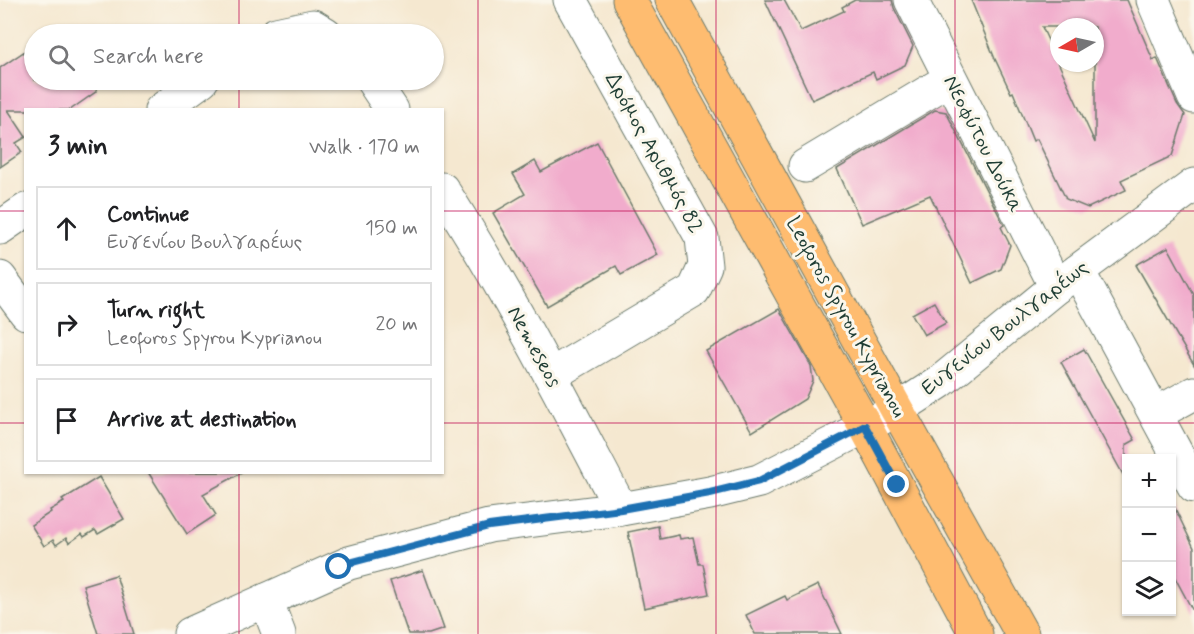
<!DOCTYPE html>
<meta charset="utf-8">
<style>
body{margin:0;font-family:Mynerve,sans-serif;background:#f6f6f6;color:#202124}
.controls{position:absolute;right:18px;bottom:18px;display:grid;overflow:hidden;border-radius:0px;box-shadow:0 2px 4px #0004}
.controls button{width:54px;height:54px;display:grid;place-items:center;padding:0;border:0;border-bottom:2px solid #e0e0e0;background:#fff;color:#202124;font:30px sans-serif}
.compass{position:absolute;left:1050px;top:18px;width:54px;height:54px;border-radius:50%;background:#fff;box-shadow:0 2px 4px #0004;rotate:261deg}
.stop{position:absolute;width:18px;height:18px;margin:-14px;border:4px solid #1f6fb2;border-radius:50%;background:#fff}
.stop.end{background:#1f6fb2;border-color:#fff;box-shadow:0 2px 6px #0008}
.list{margin:0;padding:0;list-style:none}
h2{display:flex;justify-content:space-between;align-items:center;height:78px;margin:0;padding:0 24px;font-size:26px}
h2 small{font-size:20px;font-weight:400;color:#757577}
.list li{display:grid;grid-template-columns:39px 1fr auto;gap:18px;align-items:center;box-sizing:border-box;height:84px;margin:0 12px 12px;padding:0 12px;border:2px solid #e0e0e0;border-radius:0px}
.list b{display:block;font-size:22px;white-space:nowrap}
.list p{margin:0;font-size:20px;white-space:nowrap;color:#757577}
.list em{font-size:20px;font-style:normal;color:#757577}
.icon{flex:none;width:33px;height:33px;fill:none;stroke:currentColor;stroke-width:2;stroke-linecap:round;stroke-linejoin:round}
.map{position:relative;flex:none;width:1194px;height:634px;overflow:hidden}
.search{position:absolute;background:#fff;box-shadow:0 2px 4px #0004;left:24px;top:24px;width:420px;height:66px;display:flex;align-items:center;gap:15px;box-sizing:border-box;padding:0 21px;border-radius:33px;color:#757577;font-size:22px}
.panel{position:absolute;background:#fff;box-shadow:0 2px 4px #0004;left:24px;top:108px;width:420px;height:366px;border-radius:0px}
.map>svg:first-child{display:block}
</style>
<div class="map">
<svg width="1194" height="634" viewBox="0 0 1194 634">
<rect width="100%" height="100%" fill="#fbf7ec"/>
<filter id="ink" filterUnits="userSpaceOnUse"><feTurbulence type="fractalNoise" baseFrequency=".0167" numOctaves="2"/><feDisplacementMap in="SourceGraphic" scale="12" xChannelSelector="R" yChannelSelector="G"/><feConvolveMatrix kernelMatrix="1 2 1 2 8 2 1 2 1" color-interpolation-filters="sRGB"/></filter>
<filter id="wash" filterUnits="userSpaceOnUse"><feTurbulence type="fractalNoise" baseFrequency=".008" numOctaves="4" result="noise"/><feDisplacementMap in="SourceGraphic" scale="24" xChannelSelector="R" yChannelSelector="G"/><feGaussianBlur stdDeviation="1.35" result="paint"/><feColorMatrix in="noise" values="0 0 0 0 0 0 0 0 0 0 0 0 0 0 0 0 0 1.4 0 .05"/><feComposite in="paint" operator="in"/></filter>
<g filter="url(#wash)">
<rect width="100%" height="100%" fill="#f5e8d0"/>
<g id="blocks">
<g fill="#f1accc" fill-rule="evenodd">
<polygon points="765,0 784,0 801,31 844,11 842,7 855,0 892,0 894,8 913,46 905,65 876,79 873,72 812,100"/>
<path d="M971 0H1127L1153 60 1157 58 1177 104 1185 115 1172 156 1121 180 1126 190 1088 208 1066 199 1037 139 1033 141 1013 92 1011 93 995 59ZM1042 27H1095V143L1047 38Z"/>
<polygon points="34,45 34,80 89,80 97,91 70,110 8,110 26,137 16,143 22,152 0,167 0,68"/>
<polygon points="935,110 946,112 1004,225 1001,227 1010,245 1001,269 972,283 930,195 862,224 837,169"/>
<polygon points="597,142 658,255 621,275 616,266 547,306 493,213 525,194 513,174 535,161 541,172"/>
<polygon points="1168,247 1194,295 1194,365 1136,265"/>
<polygon points="934,302 946,323 924,335 912,314"/>
<polygon points="779,309 811,366 813,381 805,399 752,432 706,351"/>
<polygon points="1084,349 1135,440 1126,445 1126,480 1061,362"/>
<polygon points="148,472 243,472 203,494 216,515 187,534"/>
<polygon points="99,477 124,519 98,534 95,530 84,537 82,534 69,543 66,538 56,545 53,540 44,546 31,525 51,512 50,510 64,502 62,500"/>
<polygon points="1172,502 1194,548 1194,613 1172,572"/>
<polygon points="658,526 660,539 679,535 680,539 693,537 699,564 703,564 709,594 644,608 628,532"/>
<polygon points="423,570 444,629 429,634 408,634 390,581"/>
<polygon points="116,575 134,634 98,634 83,585"/>
<polygon points="818,585 842,634 755,634 746,615 785,596 787,600"/>
</g>
</g>
</g>
<g filter="url(#ink)">
<use href="#blocks" fill-opacity="0" stroke="#6a796b" stroke-width="1.5"/>
<g fill="none" stroke-linecap="round" stroke-linejoin="round">
<defs>
<g id="minor">
<polyline points="911,0 1056,287"/>
<polyline points="1153,0 1194,97"/>
<polyline points="276,34 313,26 326,34"/>
<polyline points="372,80 392,110"/>
<polyline points="161,110 202,80"/>
<polyline points="805,166 950,79"/>
<path d="M442 189C508 291 564 401 621 509"/>
<polyline points="0,228 26,210"/>
<polyline points="1078,271 1194,486"/>
<polyline points="0,278 26,313"/>
<polyline points="551,375 694,290 705,266 702,238 570,0"/>
<polyline points="1156,414 1194,393"/>
<polyline points="266,600 279,634"/>
<polyline points="190,634 349,563 489,526 621,509 710,493 759,481 897,410 940,382 1056,287 1194,185"/>
</g>
<g id="major">
<polyline points="629,0 865,426 976,634"/>
<polyline points="672,0 897,410 1022,634"/>
</g>
</defs>
<use href="#minor" stroke="#6a796b" stroke-width="35"/>
<use href="#major" stroke="#6a796b" stroke-width="35"/>
<use href="#minor" stroke="#fff" stroke-width="33"/>
<use href="#major" stroke="#febc70" stroke-width="33"/>
</g>
</g>
<g fill="none" stroke-linecap="round" stroke-linejoin="round" filter="url(#ink)">
<polyline stroke="#1f6fb2" stroke-width="8" points="339,567 349,563 489,526 621,509 710,493 759,481 865,426 897,485"/>
</g>
<path fill="none" stroke="#c2185b" stroke-width="1.5" stroke-opacity="0.55" d="M239 0V34M478 0V634M716 0V634M955 0V634M239 80V110M0 211H26M442 211H1194M0 423H26M442 423H1194M239 472V634"/>
<g text-anchor="middle" dominant-baseline="central" stroke-width="6" stroke-linejoin="round" paint-order="stroke">
<g font-size="21" fill="#1f3d34" stroke="#fbf7ec">
<text transform="translate(983 144) rotate(63)">Νεοφύτου Δούκα</text>
<text transform="translate(654 153) rotate(61)">Δρόμος Αριθμός 82</text>
<text transform="translate(846 317) rotate(61)">Leoforos Spyrou Kyprianou</text>
<text transform="translate(1005 328) rotate(-38)">Ευγενίου Βουλγαρέως</text>
<text transform="translate(534 347) rotate(61)">Nemeseos</text>
</g>
</g>
</svg>
<div class="controls">
<button>+</button>
<button>−</button>
<button><svg class="icon" aria-label="layers" viewBox="0 0 24 24"><path d="M12 4l9 5-9 5-9-5zM3 14l9 5 9-5"/></svg></button>
</div>
<svg class="compass" viewBox="-18 -18 36 36"><path d="M0-13l5 13h-10z" fill="#e53935"/><path d="M0 13l5-13h-10z" fill="#757577"/></svg>
<div class="stop" style="left:339px;top:567px"></div>
<div class="stop end" style="left:897px;top:485px"></div>
<div class="search"><svg class="icon" aria-label="search" viewBox="0 0 24 24"><circle cx="10" cy="10" r="6"/><path d="M15 15l6 6"/></svg>Search here</div>
<section class="panel">
<h2>3 min<small>Walk · 170 m</small></h2>
<ul class="list">
<li><svg class="icon" aria-label="ahead" viewBox="0 0 24 24"><path d="M12 20V5M6 11l6-6 6 6"/></svg><div><b>Continue</b><p>Ευγενίου Βουλγαρέως</p></div><em>150 m</em></li>
<li><svg class="icon" aria-label="right" viewBox="0 0 24 24"><path d="M7 20v-9h11M14 6l5 5-5 5"/></svg><div><b>Turn right</b><p>Leoforos Spyrou Kyprianou</p></div><em>20 m</em></li>
<li><svg class="icon" aria-label="arrive" viewBox="0 0 24 24"><path d="M6 21V4h12l-3 4 3 4H6"/></svg><div><b>Arrive at destination</b></div></li>
</ul>
</section>
</div>
